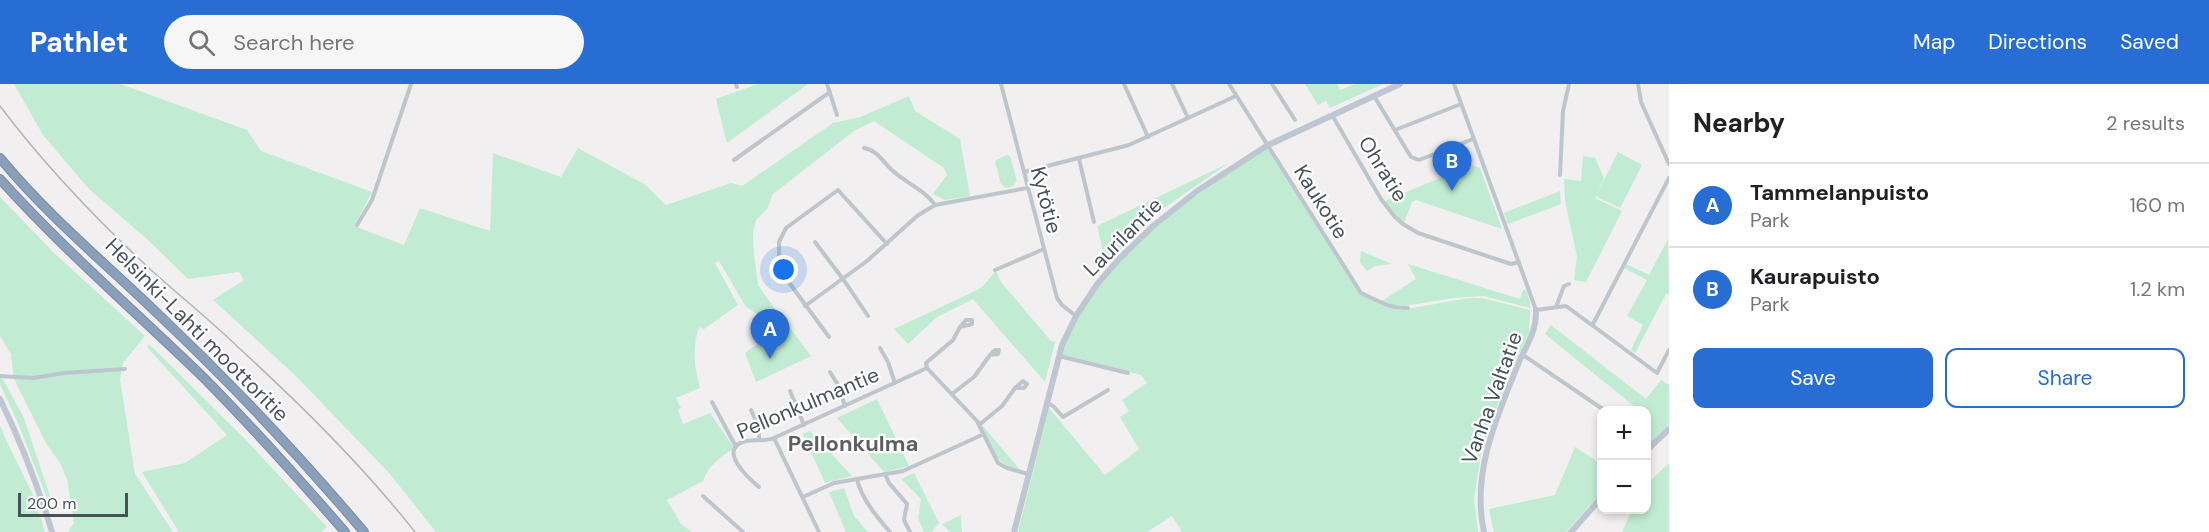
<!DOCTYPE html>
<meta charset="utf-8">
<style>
body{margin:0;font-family:"DM Sans",sans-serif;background:#f6f6f6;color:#202124}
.controls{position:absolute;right:18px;bottom:18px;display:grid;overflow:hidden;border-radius:12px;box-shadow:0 3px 9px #0003}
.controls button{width:54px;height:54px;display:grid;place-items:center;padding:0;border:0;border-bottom:2px solid #e0e0e0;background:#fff;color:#202124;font:30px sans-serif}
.scale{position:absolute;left:18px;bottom:15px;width:110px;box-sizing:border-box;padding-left:6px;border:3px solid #48525b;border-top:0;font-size:16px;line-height:21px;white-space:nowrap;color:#48525b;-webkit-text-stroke:4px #fff;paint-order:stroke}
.you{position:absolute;left:784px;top:186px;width:21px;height:21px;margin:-15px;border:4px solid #fff;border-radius:50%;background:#1a73e8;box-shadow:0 0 0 9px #1a73e833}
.badge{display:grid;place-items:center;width:39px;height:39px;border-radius:50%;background:#276dd4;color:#fff;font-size:20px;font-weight:700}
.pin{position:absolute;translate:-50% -50px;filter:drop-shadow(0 2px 3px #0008)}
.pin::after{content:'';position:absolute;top:32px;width:21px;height:18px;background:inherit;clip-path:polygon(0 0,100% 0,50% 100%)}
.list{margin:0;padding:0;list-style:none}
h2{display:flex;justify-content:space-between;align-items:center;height:78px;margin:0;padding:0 24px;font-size:26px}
h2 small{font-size:20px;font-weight:400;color:#757577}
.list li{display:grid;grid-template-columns:39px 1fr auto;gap:18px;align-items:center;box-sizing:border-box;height:84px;padding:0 24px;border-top:2px solid #e0e0e0}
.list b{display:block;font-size:22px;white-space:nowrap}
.list p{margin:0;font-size:20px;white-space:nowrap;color:#757577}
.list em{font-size:20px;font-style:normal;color:#757577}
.actions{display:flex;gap:12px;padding:18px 24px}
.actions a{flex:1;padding:14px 0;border:2px solid #276dd4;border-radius:12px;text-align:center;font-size:21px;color:#276dd4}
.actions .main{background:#276dd4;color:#fff}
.icon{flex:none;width:33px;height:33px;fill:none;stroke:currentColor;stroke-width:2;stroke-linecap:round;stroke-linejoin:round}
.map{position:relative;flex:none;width:1669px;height:448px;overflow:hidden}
header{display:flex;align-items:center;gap:36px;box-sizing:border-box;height:84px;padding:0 30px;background:#276dd4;color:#fff}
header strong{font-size:28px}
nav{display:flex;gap:33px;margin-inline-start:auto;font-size:21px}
.search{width:420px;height:54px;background:#f6f6f6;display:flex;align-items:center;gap:15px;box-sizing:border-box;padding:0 21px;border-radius:33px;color:#757577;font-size:22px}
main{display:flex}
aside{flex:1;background:#fff}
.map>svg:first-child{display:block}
</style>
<header>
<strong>Pathlet</strong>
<div class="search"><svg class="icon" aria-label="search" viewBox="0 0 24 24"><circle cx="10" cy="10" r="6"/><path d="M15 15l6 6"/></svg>Search here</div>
<nav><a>Map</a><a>Directions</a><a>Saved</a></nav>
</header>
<main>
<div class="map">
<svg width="1669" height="448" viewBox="0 0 1669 448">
<rect width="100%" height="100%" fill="#f1efef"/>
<g fill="#c1ecd3">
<path d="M14 0H120L247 46 261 67 372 108 354 142 404 161 420 124 490 147 493 69 561 93 578 64 646 101 666 121 731 99 742 102 833 39 860 33 909 12 915 27 960 55 970 112 945 116 933 110 947 91 944 84 874 37 854 47 773 110 767 125 756 136 753 148 754 170 758 201 784 238 774 246 762 233 746 223 719 177 715 179 738 221 704 245 699 243C692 264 694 283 700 304L676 314 681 324 678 326 683 340 710 329 734 364C720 374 709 380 703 397L667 416 681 440 692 448H436L390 390 296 292 213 216 244 196 239 188 188 195 148 156 89 105 43 51Z"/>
<polygon points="758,0 808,0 727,59 716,15"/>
<polygon points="1305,0 1337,0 1340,6 1355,0 1383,0 1330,24 1326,17 1318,21"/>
<polygon points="1268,61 1361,209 1380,219 1407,225 1469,214 1482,214 1530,226 1529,249 1508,292 1481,370 1474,415 1478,448 1182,448 1172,432 1147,448 1018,448 1049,324 1105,391 1139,365 1120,333 1129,327 1122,316 1147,299 1141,291 1062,271 1059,272 1076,232 1098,199 1153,142"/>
<polygon points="1618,68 1642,81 1620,124 1595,112 1595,114 1622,127 1586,198 1574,196 1577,172 1565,118 1564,95 1581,97 1583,72 1595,74 1604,94 1597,110"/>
<polygon points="1006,71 1010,72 1017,97 1013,102 1006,104 1001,100 995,77"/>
<polygon points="1229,79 1161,126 1106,179 1097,142"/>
<polygon points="1471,81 1480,84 1502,145 1416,116 1412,118 1404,139 1395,131 1385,117"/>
<polygon points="1560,107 1561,120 1508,140 1504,129"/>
<polygon points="0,113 53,168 145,252 123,279 120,296 135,390 173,448 68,448 74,439 67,395 60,379 46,359 14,295 11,270 0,252"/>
<polygon points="1668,155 1669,210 1666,210 1635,269 1631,266 1643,241 1627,232 1647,196 1624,184 1626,180 1649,191"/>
<polygon points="1361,167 1392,180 1375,182 1367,187 1360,178"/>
<polygon points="1408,180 1520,215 1523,206 1526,206 1530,218 1530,224 1483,212 1454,214 1398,223 1382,217 1416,195"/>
<polygon points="996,187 1001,198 1051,257 1055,258 1045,298 973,215 937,233 908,260 894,245 969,210 982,203"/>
<polygon points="786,239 811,272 756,298 745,269"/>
<polygon points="1551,241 1646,315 1661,296 1669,301 1669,340 1647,363 1646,326 1639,326 1545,250"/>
<polygon points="149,260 245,355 327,443 321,448 179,448 142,388 185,379 227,351 147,263"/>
<polygon points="0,290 24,334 52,418 47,414 18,339 0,300"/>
<polygon points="877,315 909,382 884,388 837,334"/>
<polygon points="0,341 7,358 35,415 45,448 0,448"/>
<path d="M982 342H983L1020 386C994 380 992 364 982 342Z"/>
<polygon points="810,347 852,392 825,399 803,350"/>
<polygon points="1575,363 1601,380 1601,409 1566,448 1494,448 1489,425 1555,411"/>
<polygon points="1669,379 1669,448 1622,448 1632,426 1646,426 1647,400"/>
<polygon points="914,389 939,439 931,448 924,448 918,434 921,415 901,395"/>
<polygon points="844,404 854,432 868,448 846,448 829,408"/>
<polygon points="961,431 962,448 950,448 942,440"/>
</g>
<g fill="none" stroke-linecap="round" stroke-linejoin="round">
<defs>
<g id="highway">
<path d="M0 74C47 131 105 179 158 230 231 299 300 372 364 448"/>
<path d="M0 95C64 166 137 229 206 296 254 345 300 396 345 448"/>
</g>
</defs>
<use href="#highway" stroke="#768ba6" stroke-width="10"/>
<g stroke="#bec6cd" stroke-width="4">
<polyline points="736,0 737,3"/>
<polyline points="827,0 837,31"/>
<polyline points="1001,0 1057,214 1062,221 1076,232"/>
<polyline points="1124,0 1148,53"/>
<polyline points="1172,0 1188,34"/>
<path d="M1229 0 1361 209C1377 216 1390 225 1408 224"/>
<polyline points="1272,0 1295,36"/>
<polyline points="1454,0 1536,226 1566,222 1657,289 1669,266"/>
<polyline points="1638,0 1641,18 1669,80"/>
<polyline points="1374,12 1411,73 1419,76 1473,55"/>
<polyline points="1332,31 1381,115 1394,132 1403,140 1418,149 1511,180 1519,178"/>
<polyline points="1395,46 1461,20"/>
<path d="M864 64C877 66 883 78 893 87 906 99 925 106 935 121"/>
<polyline points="1079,75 1094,138"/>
<polyline points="734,76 830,8"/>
<polyline points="1024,88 1129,61 1236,12"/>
<polyline points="1560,91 1563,27 1569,0"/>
<polyline points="357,141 372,116 411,0"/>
<polyline points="815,158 843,195 868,232"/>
<polyline points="995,186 1044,165"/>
<polyline points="805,222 867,177 917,132 935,121 1027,104"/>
<polyline points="1556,223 1564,202 1569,200"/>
<polyline points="1593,240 1669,94"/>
<polyline points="829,253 785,193 779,177 779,158 786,144 838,106 887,160"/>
<polyline points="880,264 888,278 895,299"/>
<polyline points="1523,271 1604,326"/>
<polyline points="1059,272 1128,289"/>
<polyline points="927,284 926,279 953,256 960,243 972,240 972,236 966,236 960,243"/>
<polyline points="830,288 838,301 845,322"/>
<polyline points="0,292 33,294 64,289 125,285"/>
<polyline points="790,307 804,341"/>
<polyline points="952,310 974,293 990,271 998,270 999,266 995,266 990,271"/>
<polyline points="712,318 736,363"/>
<polyline points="1047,319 1053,322 1063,333 1108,306"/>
<polyline points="751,326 759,344 759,356"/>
<polyline points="979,341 1002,322 1015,304 1024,304 1027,300 1023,297 1015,304"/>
<polyline points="774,354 819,448"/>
<polyline points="885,390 889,399 907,420 904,436 910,448"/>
<path d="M857 395C861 414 877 433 890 448"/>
<path d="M759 403C748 394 716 364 746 357 756 355 765 358 774 354L927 284 977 337 998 379 1007 384 1028 390"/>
<polyline points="703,412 743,448"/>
<polyline points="803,413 834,399 903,387 984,350"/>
</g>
<g stroke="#bec7d1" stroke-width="6">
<path d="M0 315C21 358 38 402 52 448"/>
<polyline points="1646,367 1669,345"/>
<polyline points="1014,448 1062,261 1076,232 1098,199 1120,174 1153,142 1197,107 1268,61 1400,0"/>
<path d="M1484 448C1471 389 1497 332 1519 278 1527 260 1537 247 1536 226"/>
<polyline points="1571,448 1602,413"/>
</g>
<use href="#highway" stroke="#8aa0ba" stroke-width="8"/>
<path stroke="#b2b4b9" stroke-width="1.5" d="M0 22C45 82 96 135 151 186 180 212 211 237 239 264 302 322 362 381 415 448"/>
</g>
<g text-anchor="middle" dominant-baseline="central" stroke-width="4.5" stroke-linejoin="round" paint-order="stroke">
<g font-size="21" fill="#48525b" stroke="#fff">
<text transform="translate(1383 85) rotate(58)">Ohratie</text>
<text transform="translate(1046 116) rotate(75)">Kytötie</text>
<text transform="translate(1321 118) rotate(58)">Kaukotie</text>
<text transform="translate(1123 153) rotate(-45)">Laurilantie</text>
<text transform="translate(197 246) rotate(45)">Helsinki-Lahti moottoritie</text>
<text transform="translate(1492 314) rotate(-70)">Vanha Valtatie</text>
<text transform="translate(808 319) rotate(-23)">Pellonkulmantie</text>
</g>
<g font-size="22" font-weight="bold" fill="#5c5f63" stroke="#fff">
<text x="853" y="359">Pellonkulma</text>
</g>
</g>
</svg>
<div class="controls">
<button>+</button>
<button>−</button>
</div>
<div class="scale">200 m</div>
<div class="you"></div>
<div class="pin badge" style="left:770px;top:275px">A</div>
<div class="pin badge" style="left:1452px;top:107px">B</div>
</div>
<aside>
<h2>Nearby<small>2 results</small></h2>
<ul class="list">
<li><span class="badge">A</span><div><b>Tammelanpuisto</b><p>Park</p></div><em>160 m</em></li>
<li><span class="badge">B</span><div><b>Kaurapuisto</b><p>Park</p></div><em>1.2 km</em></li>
</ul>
<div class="actions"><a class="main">Save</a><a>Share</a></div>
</aside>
</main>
